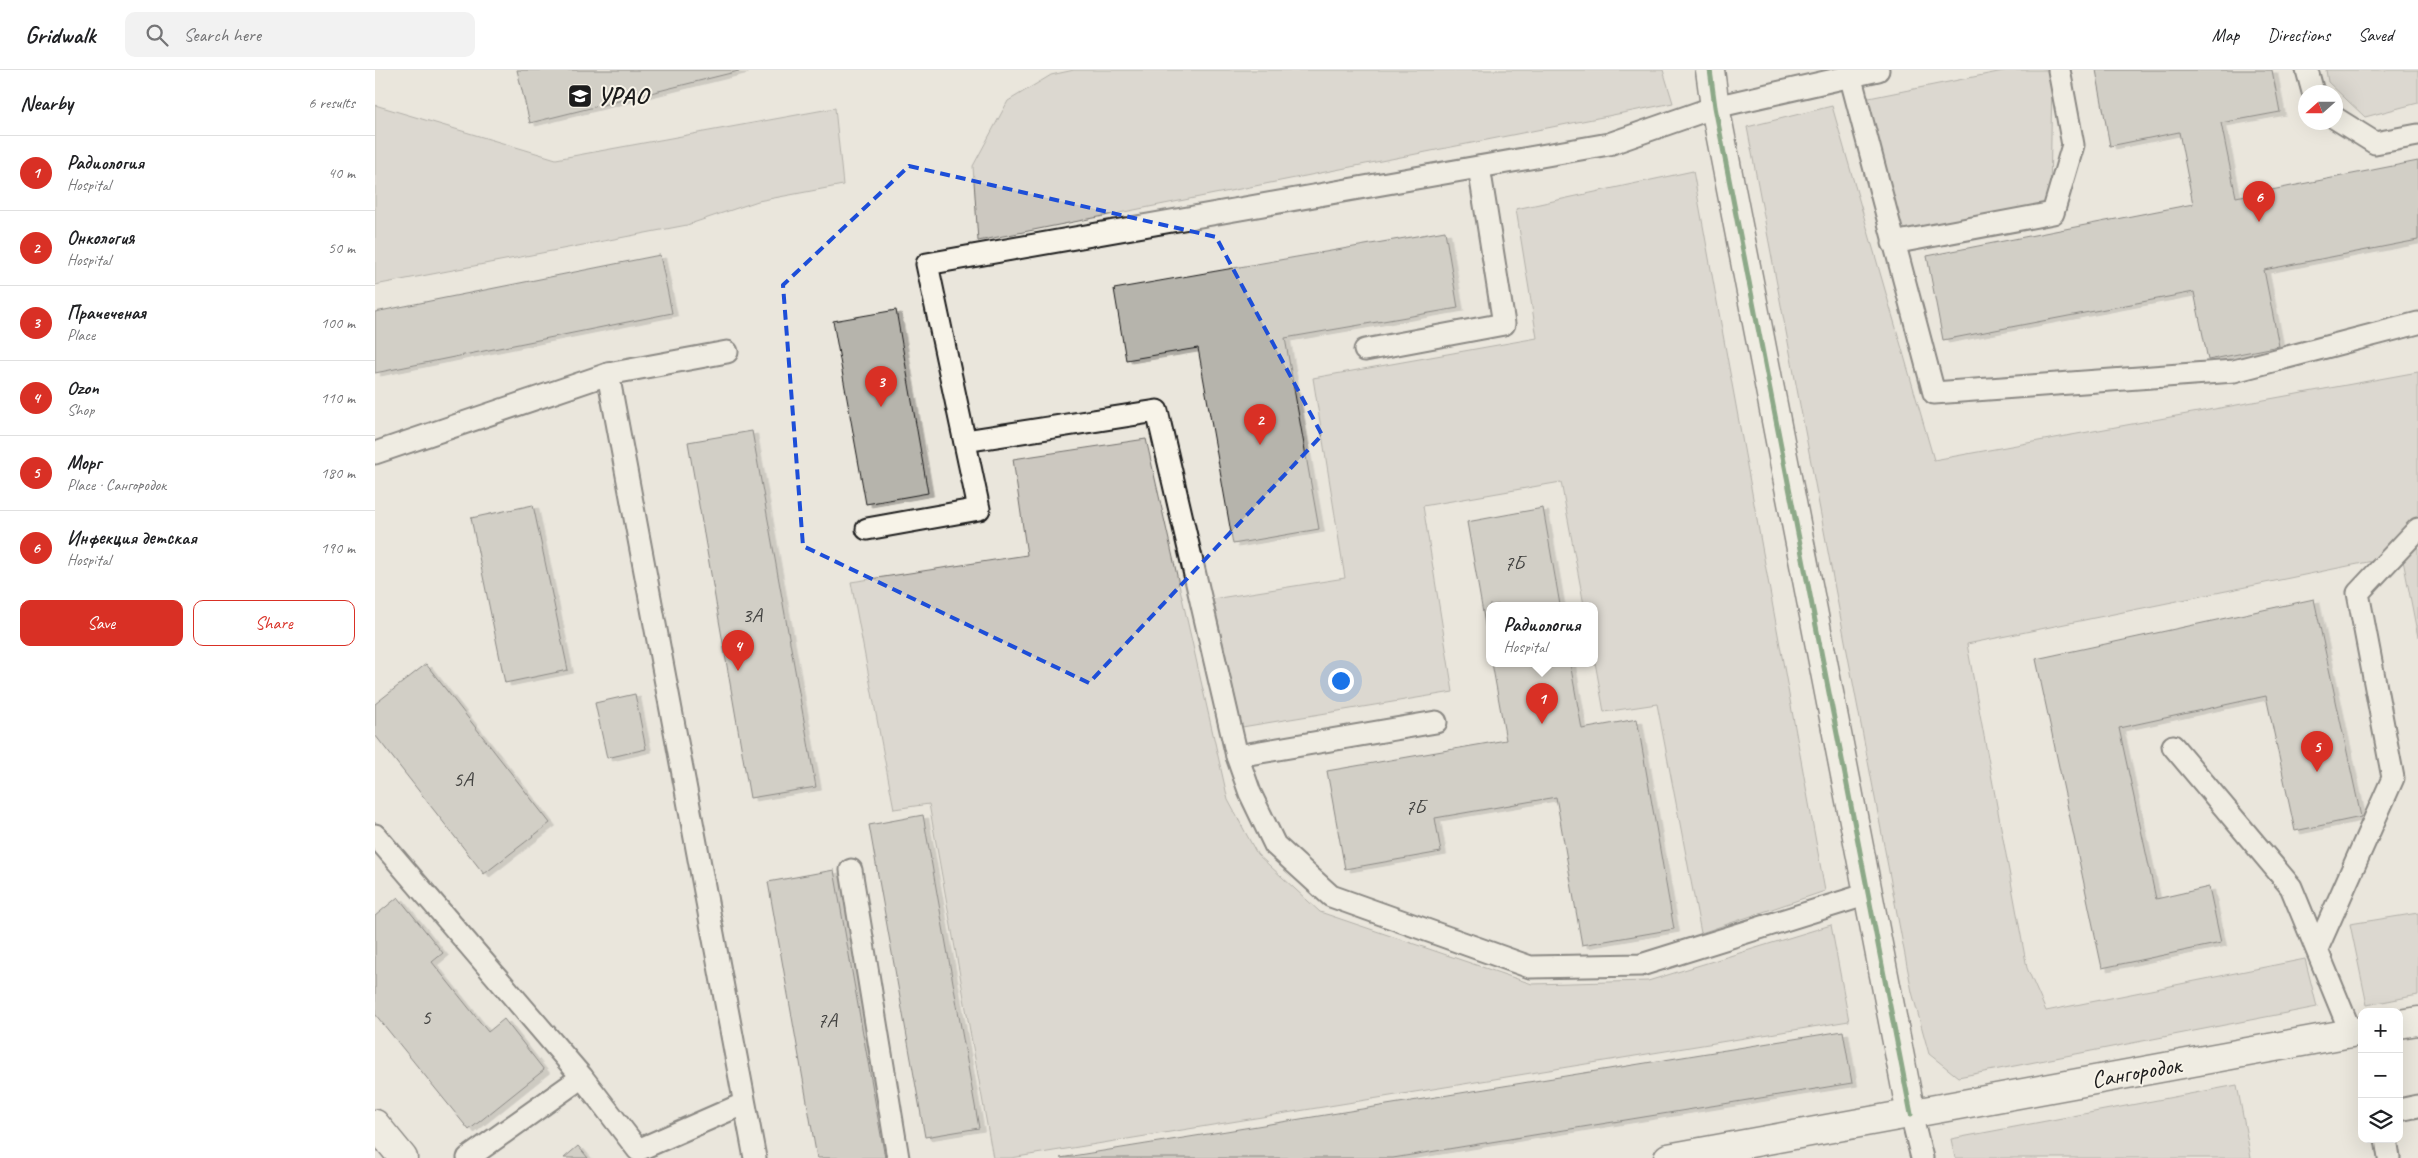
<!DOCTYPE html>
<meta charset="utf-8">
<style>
body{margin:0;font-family:Caveat,sans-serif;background:#f2f2f2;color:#202124}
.controls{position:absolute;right:15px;bottom:15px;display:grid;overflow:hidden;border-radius:10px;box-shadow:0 5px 20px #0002}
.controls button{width:45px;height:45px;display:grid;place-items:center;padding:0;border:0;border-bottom:1px solid #e0e0e0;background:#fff;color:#202124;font:25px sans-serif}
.compass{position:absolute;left:1923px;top:15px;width:45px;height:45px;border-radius:50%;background:#fff;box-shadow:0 5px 20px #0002;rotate:249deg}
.you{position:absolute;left:965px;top:610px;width:18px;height:18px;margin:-12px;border:4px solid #fff;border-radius:50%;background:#1a73e8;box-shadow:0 0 0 8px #1a73e833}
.badge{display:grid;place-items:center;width:32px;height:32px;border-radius:50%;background:#d93025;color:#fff;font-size:16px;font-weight:700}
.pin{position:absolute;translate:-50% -41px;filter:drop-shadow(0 1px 2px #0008)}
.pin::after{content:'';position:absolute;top:26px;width:18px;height:15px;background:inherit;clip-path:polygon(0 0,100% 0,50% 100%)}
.popup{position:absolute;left:1111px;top:532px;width:112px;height:65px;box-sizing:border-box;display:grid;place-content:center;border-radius:10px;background:#fff;filter:drop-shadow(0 1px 4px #0005);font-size:16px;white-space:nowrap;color:#757577}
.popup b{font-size:19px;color:#202124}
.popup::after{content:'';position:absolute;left:50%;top:100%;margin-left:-10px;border:10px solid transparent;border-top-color:#fff}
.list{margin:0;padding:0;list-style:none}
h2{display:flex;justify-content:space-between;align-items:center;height:65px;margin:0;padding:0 20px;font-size:21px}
h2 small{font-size:16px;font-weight:400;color:#757577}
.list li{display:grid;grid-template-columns:32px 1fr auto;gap:15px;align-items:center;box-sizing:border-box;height:75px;padding:0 20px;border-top:1px solid #e0e0e0}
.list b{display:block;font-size:19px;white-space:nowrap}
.list p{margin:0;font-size:16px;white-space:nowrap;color:#757577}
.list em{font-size:16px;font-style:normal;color:#757577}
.actions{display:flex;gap:10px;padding:15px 20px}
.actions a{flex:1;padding:11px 0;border:1px solid #d93025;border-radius:10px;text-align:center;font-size:18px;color:#d93025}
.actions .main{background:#d93025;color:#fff}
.icon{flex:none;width:28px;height:28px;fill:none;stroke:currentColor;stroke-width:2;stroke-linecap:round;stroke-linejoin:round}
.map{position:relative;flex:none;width:2043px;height:1088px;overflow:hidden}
header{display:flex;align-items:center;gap:30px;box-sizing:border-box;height:70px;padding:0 25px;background:#fff;border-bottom:1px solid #e0e0e0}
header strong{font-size:24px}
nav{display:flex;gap:28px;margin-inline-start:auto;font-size:18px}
.search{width:350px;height:45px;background:#f2f2f2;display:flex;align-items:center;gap:12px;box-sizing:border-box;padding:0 18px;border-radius:10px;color:#757577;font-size:19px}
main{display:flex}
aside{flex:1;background:#fff}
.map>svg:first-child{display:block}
</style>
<header>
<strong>Gridwalk</strong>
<div class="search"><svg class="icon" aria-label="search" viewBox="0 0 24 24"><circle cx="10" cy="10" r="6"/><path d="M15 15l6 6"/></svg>Search here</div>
<nav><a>Map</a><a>Directions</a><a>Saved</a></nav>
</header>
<main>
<aside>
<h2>Nearby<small>6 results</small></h2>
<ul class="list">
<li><span class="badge">1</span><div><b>Радиология</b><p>Hospital</p></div><em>40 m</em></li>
<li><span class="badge">2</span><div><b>Онкология</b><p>Hospital</p></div><em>50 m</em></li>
<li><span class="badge">3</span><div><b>Прачеченая</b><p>Place</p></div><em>100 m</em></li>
<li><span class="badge">4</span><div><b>Ozon</b><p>Shop</p></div><em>110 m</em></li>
<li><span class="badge">5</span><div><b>Морг</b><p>Place · Сангородок</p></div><em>180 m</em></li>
<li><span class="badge">6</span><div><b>Инфекция детская</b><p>Hospital</p></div><em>190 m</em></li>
</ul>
<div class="actions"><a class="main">Save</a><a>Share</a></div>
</aside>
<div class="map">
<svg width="2043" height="1088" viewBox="0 0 2043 1088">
<defs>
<filter id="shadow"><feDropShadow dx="5.5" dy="3" stdDeviation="0" flood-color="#0004"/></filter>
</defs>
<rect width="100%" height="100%" fill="#eae6dc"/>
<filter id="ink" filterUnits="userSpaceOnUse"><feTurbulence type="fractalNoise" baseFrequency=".02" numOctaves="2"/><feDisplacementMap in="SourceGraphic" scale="10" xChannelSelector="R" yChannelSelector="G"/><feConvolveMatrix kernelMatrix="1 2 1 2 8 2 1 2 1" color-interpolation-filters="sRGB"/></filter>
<g filter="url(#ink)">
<g fill="#ccc8c0" stroke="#74726e">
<polygon points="699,0 1288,0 1298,33 603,171 598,96 633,31 676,5"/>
<polygon points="1633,0 1677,0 1675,133 1522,163 1489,29"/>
<polygon points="1951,0 2043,0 2043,33 1990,47 1953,12"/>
<polygon points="0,35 181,89 460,38 468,115 383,131 312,155 0,215"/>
<polygon points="1457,36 1559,390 2043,302 2043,567 2027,485 1592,574 1652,898 1671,941 1930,889 1942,937 1583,1007 1554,984 1537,922 1372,57"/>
<polygon points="1318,101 1450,821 1326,863 1282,634 1229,642 1220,592 1220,535 1209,535 1186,412 1048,436 1078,622 867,657 838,529 970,508 938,308 1162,268 1141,139"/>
<polygon points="771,369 853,730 882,784 945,842 1157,914 1273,911 1456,855 1474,951 636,1088 618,1088 554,734 519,739 476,512 652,485 638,389"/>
<polygon points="2043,843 2043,925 1992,935 1975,854"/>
<polygon points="1862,1015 1876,1088 1580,1088 1576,1069"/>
</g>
<g fill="#b6b4ac" stroke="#1c1c1c" filter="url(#shadow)">
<polygon points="142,0 368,0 155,53"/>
<polygon points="1721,0 1897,0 1905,42 1846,53 1861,127 2043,91 2043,170 1889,200 1904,276 1833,290 1819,222 1568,270 1552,186 1818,134 1804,62 1735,76"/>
<polygon points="1070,161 1083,238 910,268 944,459 858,474 823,278 751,290 739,219"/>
<polygon points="285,185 297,243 0,303 0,242"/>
<polygon points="521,240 553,423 491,434 458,251"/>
<polygon points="377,361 441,717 375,728 313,372"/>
<polygon points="158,435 193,600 130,613 96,448"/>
<polygon points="1168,438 1185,535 1114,535 1114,577 1092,452"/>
<polygon points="1939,529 1986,747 1920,761 1891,626 1744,658 1781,829 1834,817 1846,873 1727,898 1661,589"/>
<polygon points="1117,593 1195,593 1207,659 1262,649 1299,859 1207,875 1181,727 1060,748 1066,782 970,799 952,701 1131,670"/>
<polygon points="51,594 175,753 109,804 0,665 0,634"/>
<polygon points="260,624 271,679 232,688 220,633"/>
<polygon points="548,745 604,1058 550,1067 494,755"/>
<polygon points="459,800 510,1088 442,1088 393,812"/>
<polygon points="23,827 68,883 57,892 113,962 129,949 169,1000 94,1060 0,944 0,846"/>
<polygon points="1468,961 1477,1013 1018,1088 685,1088"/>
<polygon points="203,1076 213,1088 189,1088"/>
</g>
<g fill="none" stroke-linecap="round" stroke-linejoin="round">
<defs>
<g id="service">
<polyline points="1932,0 1938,22"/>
<polyline points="1475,5 1559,323 1859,301 2043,253"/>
<polyline points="1960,48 2000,73 2043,65"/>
<polyline points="1518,173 1678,143 1698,75 1684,0"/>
<polyline points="990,280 1129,254 1104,97"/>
<polyline points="233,304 380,1088"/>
<polyline points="590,371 782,341 862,686 875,723 900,775 956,826 1155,897 1266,895 1493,824"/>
<polyline points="0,383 233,304 352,282"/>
<polyline points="492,459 604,439 552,194 1234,74 1340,37 1503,0"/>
<polyline points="1798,676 1916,817 1976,963"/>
<polyline points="862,686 1061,652"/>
<polyline points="0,765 207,1007 263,1080 368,1034"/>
<polyline points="476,800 523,1088"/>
<polyline points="1942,879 2018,708 1983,523 2043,459"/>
<polyline points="2024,1040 2043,1036"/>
<polyline points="1536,1044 1547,1088"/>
<polyline points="2011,1069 2014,1088"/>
<polyline points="93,1088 207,1007"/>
</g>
<g id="minor">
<polyline points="1335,0 1340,37 1536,1044"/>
<polyline points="2024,954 2043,951"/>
<polyline points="1293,1088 1987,961"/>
</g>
<polyline id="tertiary" points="0,1054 28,1088"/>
</defs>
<use href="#service" stroke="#1c1c1c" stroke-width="25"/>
<use href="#minor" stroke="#1c1c1c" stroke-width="31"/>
<use href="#tertiary" stroke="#1c1c1c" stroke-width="31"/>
<use href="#service" stroke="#f7f3e8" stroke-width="21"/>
<use href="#minor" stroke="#f7f3e8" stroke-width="28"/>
<use href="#tertiary" stroke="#f7f3e8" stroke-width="28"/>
<defs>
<polyline id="cycleway" points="1335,0 1340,37 1536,1044"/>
</defs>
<use href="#cycleway" stroke="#f7f3e8" stroke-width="8"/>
<use href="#cycleway" stroke="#1b5e20" stroke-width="5"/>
</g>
</g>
<path d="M0 0H2043V1088H0ZM534 96 841 167 947 365 714 613 428 476 408 215Z" fill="#eae6dc" fill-opacity=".55" fill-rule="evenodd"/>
<path fill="none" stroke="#1d4ed8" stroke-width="4" stroke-dasharray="10 6" stroke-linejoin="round" d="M534 96 841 167 947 365 714 613 428 476 408 215Z"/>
<defs>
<symbol id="university-square" viewBox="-11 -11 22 22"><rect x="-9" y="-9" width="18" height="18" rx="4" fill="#1c1c1c" stroke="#f7f3e8"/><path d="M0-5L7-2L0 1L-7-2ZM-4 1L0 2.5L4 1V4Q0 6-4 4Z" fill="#fff"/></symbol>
</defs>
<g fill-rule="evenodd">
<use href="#university-square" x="191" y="12" width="28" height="28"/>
</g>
<g text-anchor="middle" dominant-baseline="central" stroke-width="4" stroke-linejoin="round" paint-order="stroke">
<g font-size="21" fill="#424240">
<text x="1139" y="493">7Б</text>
<text x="377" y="545">3А</text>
<text x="88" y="709">5А</text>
<text x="1040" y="737">7Б</text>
<text x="51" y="947">5</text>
<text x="452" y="950">7А</text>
</g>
<g font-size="24" font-weight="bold" fill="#1c1c1c" stroke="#f7f3e8" text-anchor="start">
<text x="222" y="26">УРАО</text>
</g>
<g font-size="24" fill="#1c1c1c" stroke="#f7f3e8">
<text transform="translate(1761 1002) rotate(-10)">Сангородок</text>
</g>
</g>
</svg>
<div class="controls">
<button>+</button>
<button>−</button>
<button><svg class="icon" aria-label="layers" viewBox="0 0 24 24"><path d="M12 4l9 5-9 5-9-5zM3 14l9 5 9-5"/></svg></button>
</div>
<svg class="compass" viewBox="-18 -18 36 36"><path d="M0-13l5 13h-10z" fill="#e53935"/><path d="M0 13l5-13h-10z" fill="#757577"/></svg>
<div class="you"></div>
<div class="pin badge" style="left:1167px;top:654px">1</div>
<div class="popup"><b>Радиология</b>Hospital</div>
<div class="pin badge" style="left:885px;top:375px">2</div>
<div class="pin badge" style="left:506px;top:337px">3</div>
<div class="pin badge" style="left:363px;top:601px">4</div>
<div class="pin badge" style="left:1942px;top:702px">5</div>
<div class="pin badge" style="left:1884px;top:152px">6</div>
</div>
</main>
